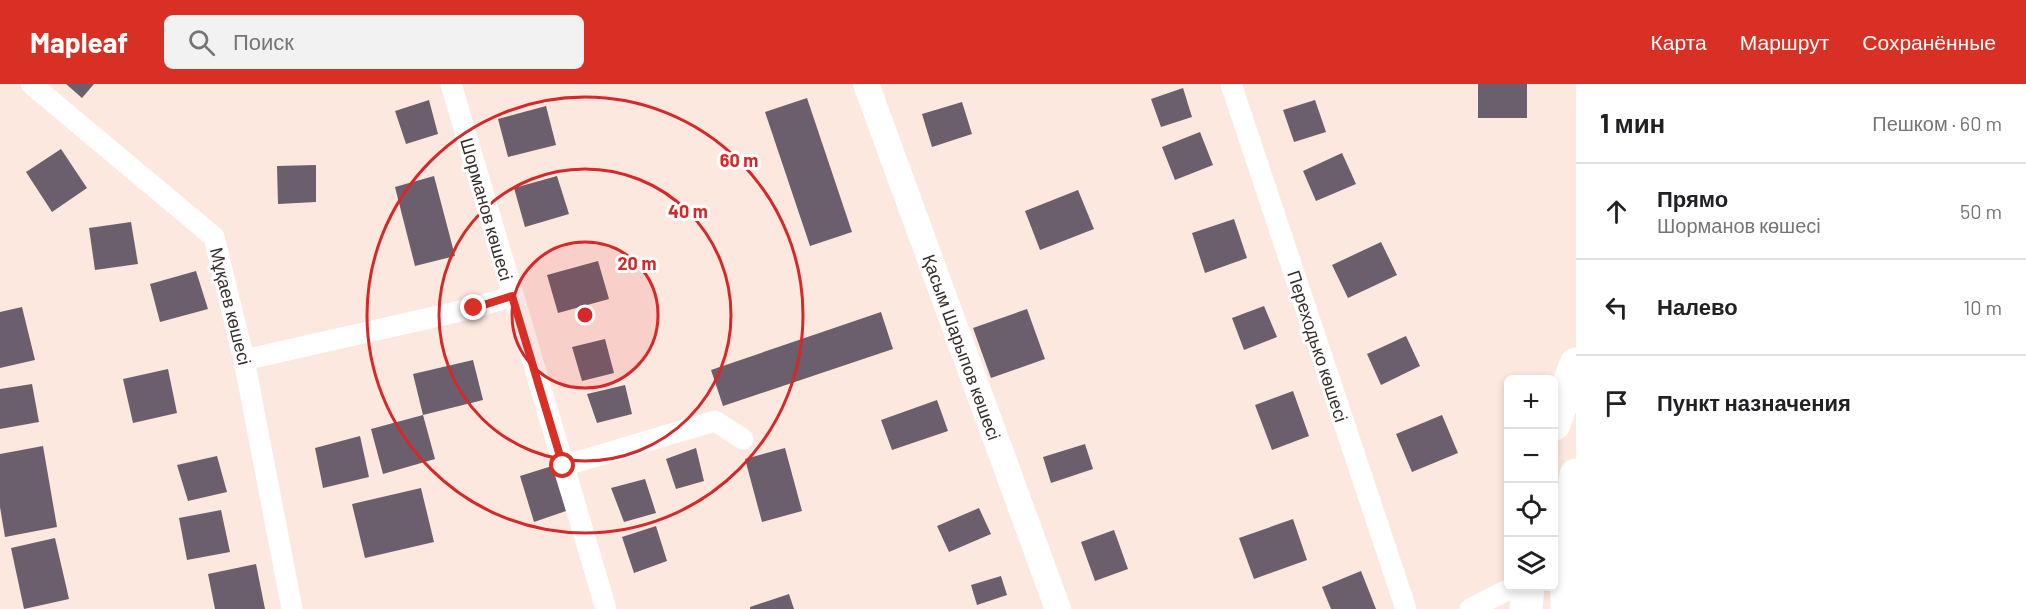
<!DOCTYPE html>
<html lang="ru">
<meta charset="utf-8">
<style>
body{margin:0;font-family:Barlow,sans-serif;background:#f2f2f2;color:#202124}
.controls{position:absolute;right:18px;bottom:18px;display:grid;overflow:hidden;border-radius:9px;box-shadow:0 3px 9px #0003}
.controls button{width:54px;height:54px;display:grid;place-items:center;padding:0;border:0;border-bottom:2px solid #e0e0e0;background:#fff;color:#202124;font:30px sans-serif}
.stop{position:absolute;width:18px;height:18px;margin:-14px;border:4px solid #d93025;border-radius:50%;background:#fff}
.stop.end{background:#d93025;border-color:#fff;box-shadow:0 2px 6px #0008}
.list{margin:0;padding:0;list-style:none}
h2{display:flex;justify-content:space-between;align-items:center;height:78px;margin:0;padding:0 24px;font-size:26px}
h2 small{font-size:20px;font-weight:400;color:#757577}
.list li{display:grid;grid-template-columns:39px 1fr auto;gap:18px;align-items:center;box-sizing:border-box;height:96px;padding:0 24px;border-top:2px solid #e0e0e0}
.list b{display:block;font-size:22px;white-space:nowrap}
.list p{margin:0;font-size:20px;white-space:nowrap;color:#757577}
.list em{font-size:20px;font-style:normal;color:#757577}
.icon{flex:none;width:33px;height:33px;fill:none;stroke:currentColor;stroke-width:2;stroke-linecap:round;stroke-linejoin:round}
.map{position:relative;flex:none;width:1576px;height:525px;overflow:hidden}
header{display:flex;align-items:center;gap:36px;box-sizing:border-box;height:84px;padding:0 30px;background:#d93025;color:#fff}
header strong{font-size:28px}
nav{display:flex;gap:33px;margin-inline-start:auto;font-size:21px}
.search{width:420px;height:54px;background:#f2f2f2;display:flex;align-items:center;gap:15px;box-sizing:border-box;padding:0 21px;border-radius:9px;color:#757577;font-size:22px}
main{display:flex}
aside{flex:1;background:#fff}
.map>svg:first-child{display:block}
</style>
<header>
<strong>Mapleaf</strong>
<div class="search"><svg class="icon" aria-label="search" viewBox="0 0 24 24"><circle cx="10" cy="10" r="6"/><path d="M15 15l6 6"/></svg>Поиск</div>
<nav><a>Карта</a><a>Маршрут</a><a>Сохранённые</a></nav>
</header>
<main>
<div class="map">
<svg width="1576" height="525" viewBox="0 0 1576 525">
<rect width="100%" height="100%" fill="#fde8e0"/>
<g fill="#6b5f6d">
<polygon points="66,0 94,0 82,14"/>
<rect x="1478" y="0" width="49" height="34"/>
<polygon points="1183,4 1192,33 1161,43 1151,15"/>
<polygon points="807,14 852,148 810,162 765,28"/>
<polygon points="429,16 438,50 406,60 395,27"/>
<polygon points="1315,16 1326,48 1294,58 1283,26"/>
<polygon points="962,18 972,50 932,63 922,30"/>
<polygon points="546,22 556,61 508,73 498,35"/>
<polygon points="1200,48 1213,81 1175,96 1162,63"/>
<polygon points="61,65 87,104 52,128 26,88"/>
<polygon points="1342,69 1356,100 1316,117 1303,87"/>
<polygon points="316,81 316,118 278,120 277,82"/>
<polygon points="434,92 455,172 415,182 395,103"/>
<polygon points="557,92 569,130 525,143 514,104"/>
<polygon points="1078,106 1094,145 1040,166 1025,127"/>
<polygon points="1234,135 1247,174 1205,189 1192,149"/>
<polygon points="131,138 138,180 95,186 89,144"/>
<polygon points="1381,158 1397,191 1348,214 1332,181"/>
<polygon points="598,177 609,215 558,229 547,191"/>
<polygon points="196,187 208,225 160,238 150,200"/>
<polygon points="1264,222 1277,253 1244,266 1232,234"/>
<polygon points="22,223 35,276 0,284 0,228"/>
<polygon points="1027,225 1045,275 991,294 973,244"/>
<polygon points="881,228 893,265 723,322 711,286"/>
<polygon points="1406,252 1420,282 1381,301 1367,270"/>
<polygon points="605,255 614,289 582,297 572,263"/>
<polygon points="473,276 483,316 423,331 413,290"/>
<polygon points="168,285 177,329 133,339 123,295"/>
<polygon points="32,300 39,338 0,345 0,305"/>
<polygon points="625,301 632,330 597,339 587,310"/>
<polygon points="1293,307 1309,352 1272,366 1255,321"/>
<polygon points="937,316 948,347 892,366 881,336"/>
<polygon points="423,331 435,375 383,390 371,345"/>
<polygon points="1442,331 1458,369 1412,388 1396,350"/>
<polygon points="360,352 369,393 323,404 315,364"/>
<polygon points="1085,360 1093,385 1051,399 1043,373"/>
<polygon points="43,362 57,443 5,453 0,423 0,370"/>
<polygon points="696,364 704,397 676,405 666,375"/>
<polygon points="785,364 802,427 762,438 745,375"/>
<polygon points="217,372 227,408 188,417 177,381"/>
<polygon points="552,382 566,427 534,438 520,392"/>
<polygon points="645,395 656,429 624,438 611,404"/>
<polygon points="421,404 434,458 365,474 352,420"/>
<polygon points="979,424 991,450 949,468 937,442"/>
<polygon points="221,426 230,468 187,476 179,434"/>
<polygon points="1293,435 1307,476 1254,495 1239,454"/>
<polygon points="656,442 667,477 634,489 622,453"/>
<polygon points="1114,446 1128,485 1095,497 1081,458"/>
<polygon points="55,454 69,515 24,525 11,464"/>
<polygon points="256,480 265,525 215,525 208,490"/>
<polygon points="1361,487 1376,525 1331,525 1322,503"/>
<polygon points="1001,492 1007,511 977,521 971,501"/>
<polygon points="789,510 794,525 750,525 750,523"/>
</g>
<g fill="none" stroke-linecap="round" stroke-linejoin="round">
<g stroke="#fff" stroke-width="21">
<polyline points="31,0 214,153 244,276 292,525"/>
<polyline points="451,0 606,525"/>
<polyline points="1231,0 1406,525"/>
<polyline points="244,276 474,224 512,212"/>
<polyline points="563,382 715,337 743,355"/>
<polyline points="1470,525 1515,502"/>
</g>
<polyline stroke="#fff" stroke-width="26" points="866,0 1058,525"/>
<polyline stroke="#fff" stroke-width="33" points="1567,525 1567,445 1576,391"/>
<g stroke="#fff" stroke-width="33">
<polyline points="1554,340 1576,280"/>
<polyline points="1526,525 1528,502"/>
</g>
</g>
<g fill="none" stroke-linecap="round" stroke-linejoin="round">
<polyline stroke="#d93025" stroke-width="8" points="474,224 512,212 563,382"/>
</g>
<circle cx="585" cy="231" r="73" fill="#d62828" fill-opacity=".12"/>
<g fill="none" stroke="#d62828" stroke-width="3">
<circle cx="585" cy="231" r="73"/>
<circle cx="585" cy="231" r="146"/>
<circle cx="585" cy="231" r="218"/>
</g>
<g text-anchor="middle" dominant-baseline="central" stroke-width="6" stroke-linejoin="round" paint-order="stroke">
<g font-size="18" fill="#362e2b" stroke="#fff">
<text transform="translate(487 125) rotate(74)">Шорманов көшесі</text>
<text transform="translate(231 222) rotate(76)">Мұқаев көшесі</text>
<text transform="translate(1318 262) rotate(72)">Переходько көшесі</text>
<text transform="translate(962 263) rotate(70)">Қасым Шарыпов көшесі</text>
</g>
</g>
<circle cx="585" cy="231" r="9" fill="#d62828" stroke="#fff" stroke-width="3"/>
<g font-size="18" text-anchor="middle" font-weight="bold" fill="#d62828" stroke="#fff" stroke-width="6" stroke-linejoin="round" paint-order="stroke">
<text x="739" y="83">60 m</text>
<text x="688" y="134">40 m</text>
<text x="637" y="186">20 m</text>
</g>
</svg>
<div class="controls">
<button>+</button>
<button>−</button>
<button><svg class="icon" aria-label="locate" viewBox="0 0 24 24"><circle cx="12" cy="12" r="6"/><path d="M12 2v4M12 18v4M2 12h4M18 12h4"/></svg></button>
<button><svg class="icon" aria-label="layers" viewBox="0 0 24 24"><path d="M12 4l9 5-9 5-9-5zM3 14l9 5 9-5"/></svg></button>
</div>
<div class="stop" style="left:563px;top:382px"></div>
<div class="stop end" style="left:474px;top:224px"></div>
</div>
<aside>
<h2>1 мин<small>Пешком · 60 m</small></h2>
<ul class="list">
<li><svg class="icon" aria-label="ahead" viewBox="0 0 24 24"><path d="M12 20V5M6 11l6-6 6 6"/></svg><div><b>Прямо</b><p>Шорманов көшесі</p></div><em>50 m</em></li>
<li><svg class="icon" aria-label="left" viewBox="0 0 24 24"><path d="M17 20v-9H6M10 6l-5 5 5 5"/></svg><div><b>Налево</b></div><em>10 m</em></li>
<li><svg class="icon" aria-label="arrive" viewBox="0 0 24 24"><path d="M6 21V4h12l-3 4 3 4H6"/></svg><div><b>Пункт назначения</b></div></li>
</ul>
</aside>
</main>
